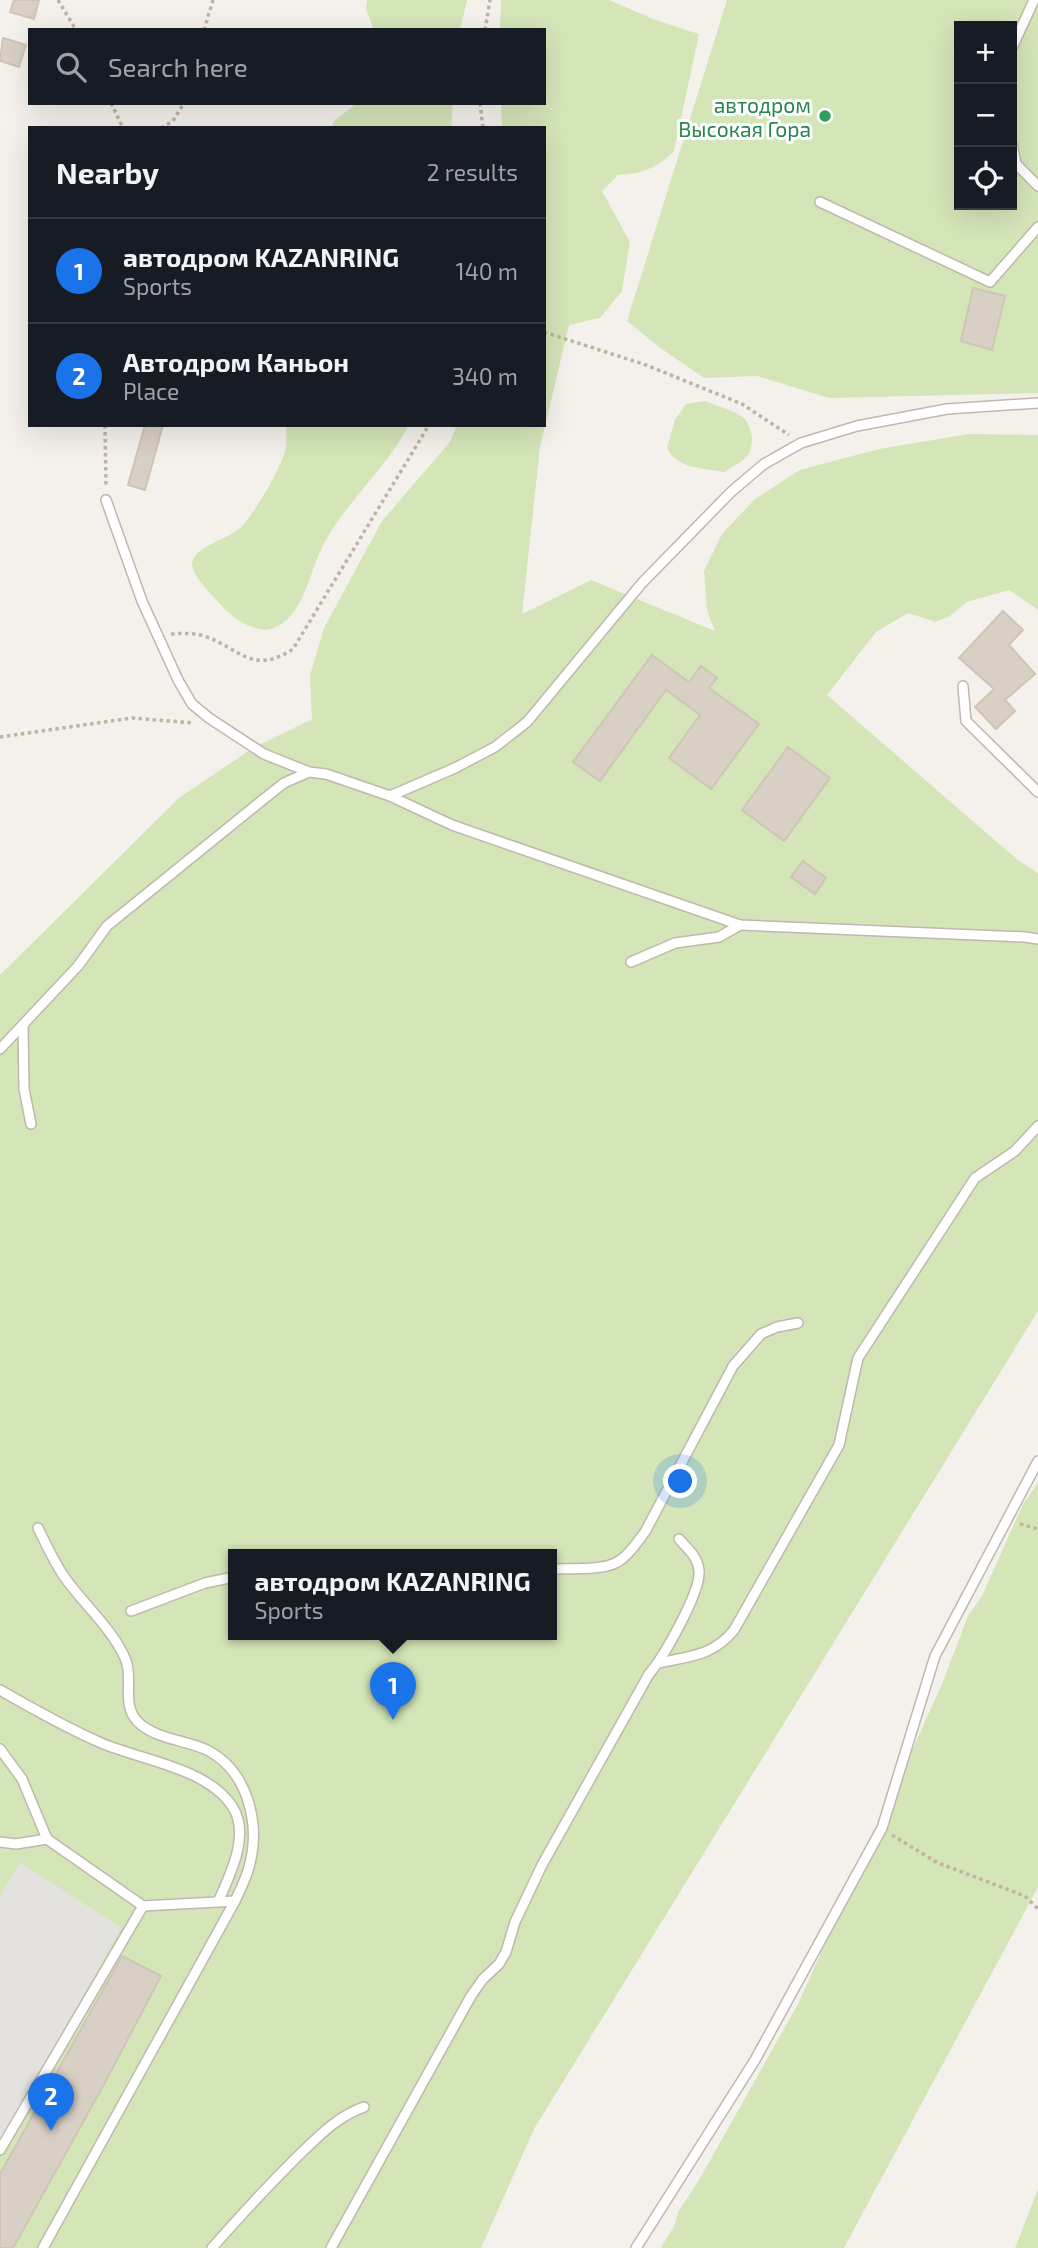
<!DOCTYPE html>
<meta charset="utf-8">
<style>
body{margin:0;font-family:"Exo 2",sans-serif;background:#242831;color:#f1f3f6}
.controls{position:absolute;right:21px;top:21px;display:grid;overflow:hidden;border-radius:0px;box-shadow:0 7px 28px #0002}
.controls button{width:63px;height:63px;display:grid;place-items:center;padding:0;border:0;border-bottom:2px solid #363941;background:#171b24;color:#f1f3f6;font:35px sans-serif}
.you{position:absolute;left:681px;top:1482px;width:24px;height:24px;margin:-18px;border:5px solid #fff;border-radius:50%;background:#1a73e8;box-shadow:0 0 0 10px #1a73e833}
.badge{display:grid;place-items:center;width:46px;height:46px;border-radius:50%;background:#1a73e8;color:#fff;font-size:23px;font-weight:700}
.pin{position:absolute;translate:-50% -58px;filter:drop-shadow(0 2px 4px #0008)}
.pin::after{content:'';position:absolute;top:37px;width:24px;height:21px;background:inherit;clip-path:polygon(0 0,100% 0,50% 100%)}
.popup{position:absolute;left:228px;top:1549px;width:329px;height:91px;box-sizing:border-box;display:grid;place-content:center;border-radius:0px;background:#171b24;filter:drop-shadow(0 2px 5px #0005);font-size:23px;white-space:nowrap;color:#9ea1a6}
.popup b{font-size:26px;color:#f1f3f6}
.popup::after{content:'';position:absolute;left:50%;top:100%;margin-left:-14px;border:14px solid transparent;border-top-color:#171b24}
.list{margin:0;padding:0;list-style:none}
h2{display:flex;justify-content:space-between;align-items:center;height:91px;margin:0;padding:0 28px;font-size:30px}
h2 small{font-size:23px;font-weight:400;color:#9ea1a6}
.list li{display:grid;grid-template-columns:46px 1fr auto;gap:21px;align-items:center;box-sizing:border-box;height:105px;padding:0 28px;border-top:2px solid #363941}
.list b{display:block;font-size:26px;white-space:nowrap}
.list p{margin:0;font-size:23px;white-space:nowrap;color:#9ea1a6}
.list em{font-size:23px;font-style:normal;color:#9ea1a6}
.icon{flex:none;width:38px;height:38px;fill:none;stroke:currentColor;stroke-width:2;stroke-linecap:round;stroke-linejoin:round}
.map{position:relative;flex:none;width:1038px;height:2248px;overflow:hidden}
.search{position:absolute;background:#171b24;box-shadow:0 7px 28px #0002;left:28px;top:28px;width:518px;height:77px;display:flex;align-items:center;gap:18px;box-sizing:border-box;padding:0 24px;border-radius:0px;color:#9ea1a6;font-size:26px}
.panel{position:absolute;background:#171b24;box-shadow:0 7px 28px #0002;left:28px;top:126px;width:518px;height:301px;border-radius:0px}
.map>svg:first-child{display:block}
</style>
<div class="map">
<svg width="1038" height="2248" viewBox="0 0 1038 2248">
<rect width="100%" height="100%" fill="#f4f1ec"/>
<g fill="#d4e5b8" fill-rule="evenodd">
<polygon points="367,0 467,0 460,30 374,30 366,9"/>
<path d="M501 0H609L653 19 699 34 674 151C658 168 641 174 618 175L602 191 630 242 622 291 600 318 569 325 540 447 522 614 591 580 715 631 707 611 704 571 722 534 755 499 800 470 879 449 969 434 1038 435V610L1009 590 967 602 950 616 936 622 908 613 876 632 827 695 1019 861 1038 873V1311L534 2129 481 2248H0V975L180 797 253 748 312 719 310 675 324 628 382 521 450 442 457 425H544V128H502L501 103H544V30H500ZM234 1554H552V1634H234Z"/>
<path d="M727 0H1038V393L829 398 757 376 704 378 659 347 627 321ZM959 26H1012V205H959Z"/>
<polygon points="357,103 453,103 451,128 331,128 334,121"/>
<path d="M705 401C716 406 730 409 741 416 752 423 756 445 747 456 742 463 731 467 724 472 703 468 677 469 667 448L675 420 686 404Z"/>
<path d="M286 425H409C385 471 340 507 320 552 309 576 302 617 274 628 256 635 233 618 222 606 214 597 191 575 192 563 194 546 232 538 242 526 256 511 282 467 286 447 287 440 286 432 286 425Z"/>
<polygon points="1038,1483 1038,1887 844,2248 661,2248 675,2224 678,2212 699,2180 798,2004 942,1684 968,1616 982,1596 1023,1504"/>
<polygon points="1038,2189 1038,2248 1015,2248"/>
</g>
<polygon fill="#e4e2df" points="20,1862 121,1928 0,2144 0,1897"/>
<g fill="#d8cfc5" stroke="#d0c4b5" stroke-width="2">
<polygon points="14,0 39,0 34,19 10,12"/>
<polygon points="3,38 26,45 19,67 0,61"/>
<polygon points="973,288 1005,296 992,350 961,341"/>
<polygon points="145,425 163,425 145,490 128,485"/>
<polygon points="1003,611 1023,630 1009,645 1035,674 1005,700 1015,711 996,729 975,707 994,689 959,658"/>
<polygon points="652,655 689,682 701,666 717,678 709,688 759,724 711,789 669,758 700,715 666,690 600,781 573,762"/>
<polygon points="788,747 830,778 784,841 742,810"/>
<polygon points="803,861 826,878 815,894 791,877"/>
<polygon points="122,1956 161,1976 102,2088 13,2248 0,2248 0,2174"/>
</g>
<g fill="none" stroke-linecap="round" stroke-linejoin="round">
<defs>
<g id="lane">
<polyline points="1012,48 1034,0"/>
<polyline points="1012,144 1016,164 1038,186"/>
<polyline points="820,202 990,282 1038,227"/>
<polyline points="106,500 142,601 178,680 192,704 209,718 264,754 309,772 326,774 390,796 452,825 740,925 1025,937 1038,939"/>
<polyline points="963,686 966,721 1038,792"/>
<polyline points="390,796 455,768 495,747 527,722 642,583 731,492 764,464 801,443 857,426 947,409 1038,403"/>
<polyline points="631,962 675,943 719,937 740,925"/>
<polyline points="23,1025 24,1089 31,1124"/>
<polyline points="0,1049 78,966 107,926 265,798 284,783 309,772"/>
<path d="M38 1528C46 1544 53 1560 63 1575 82 1603 110 1626 124 1656 135 1677 120 1704 138 1722 155 1739 186 1740 207 1750 248 1771 261 1824 249 1867 246 1879 240 1890 235 1901L43 2248"/>
<path d="M552 1569C569 1568 605 1571 619 1561 630 1554 637 1542 645 1532L733 1366 761 1334 777 1327 798 1323"/>
<polyline points="131,1611 205,1583 234,1577"/>
<path d="M659 1663C690 1656 713 1656 734 1630L839 1445 858 1358 975 1178 1015 1151 1038 1126"/>
<path d="M0 1690C33 1709 65 1727 99 1742 139 1760 206 1767 232 1806 251 1834 230 1875 218 1902"/>
<polyline points="0,1749 22,1779 47,1839 143,1906 0,2150"/>
<polyline points="0,1842 16,1844 47,1839"/>
<polyline points="143,1906 235,1901"/>
<path d="M212 2248C239 2217 267 2187 296 2158 318 2137 336 2117 364 2107"/>
<path d="M331 2248 471 1996 483 1979 499 1964 506 1952 515 1922 542 1865 649 1674C663 1658 701 1592 699 1571 698 1557 688 1549 679 1539"/>
<polyline points="636,2248 755,2060 882,1828 935,1656 1038,1461"/>
</g>
</defs>
<use href="#lane" stroke="#bfb8af" stroke-width="12"/>
<g stroke="#c0b3a1" stroke-width="3.5" stroke-dasharray="3.5 3.5" stroke-linecap="butt">
<polyline points="58,0 76,30"/>
<polyline points="204,30 213,0"/>
<polyline points="485,30 490,0"/>
<polyline points="111,103 123,128"/>
<polyline points="480,103 483,128"/>
<polyline points="161,128 173,121 184,103"/>
<polyline points="544,332 646,365 742,404 789,435"/>
<polyline points="105,425 106,488"/>
<path d="M171 634C182 633 193 633 204 636 240 648 252 676 293 649L429 425"/>
<polyline points="0,737 132,718 194,723"/>
<polyline points="1020,1524 1038,1529"/>
<polyline points="892,1835 938,1863 1025,1896 1038,1909"/>
</g>
<use href="#lane" stroke="#fff" stroke-width="9"/>
</g>
<circle fill="#2e9e5b" stroke="#fff" stroke-width="2.5" cx="825" cy="116" r="7"/>
<g text-anchor="middle" dominant-baseline="central" stroke-width="6" stroke-linejoin="round" paint-order="stroke">
<g font-size="21" fill="#27864d" stroke="#fff" text-anchor="end">
<text x="811" y="104">автодром<tspan x="811" dy="24">Высокая Гора</tspan></text>
</g>
</g>
</svg>
<div class="controls">
<button>+</button>
<button>−</button>
<button><svg class="icon" aria-label="locate" viewBox="0 0 24 24"><circle cx="12" cy="12" r="6"/><path d="M12 2v4M12 18v4M2 12h4M18 12h4"/></svg></button>
</div>
<div class="you"></div>
<div class="pin badge" style="left:393px;top:1720px">1</div>
<div class="popup"><b>автодром KAZANRING</b>Sports</div>
<div class="pin badge" style="left:51px;top:2131px">2</div>
<div class="search"><svg class="icon" aria-label="search" viewBox="0 0 24 24"><circle cx="10" cy="10" r="6"/><path d="M15 15l6 6"/></svg>Search here</div>
<section class="panel">
<h2>Nearby<small>2 results</small></h2>
<ul class="list">
<li><span class="badge">1</span><div><b>автодром KAZANRING</b><p>Sports</p></div><em>140 m</em></li>
<li><span class="badge">2</span><div><b>Автодром Каньон</b><p>Place</p></div><em>340 m</em></li>
</ul>
</section>
</div>
